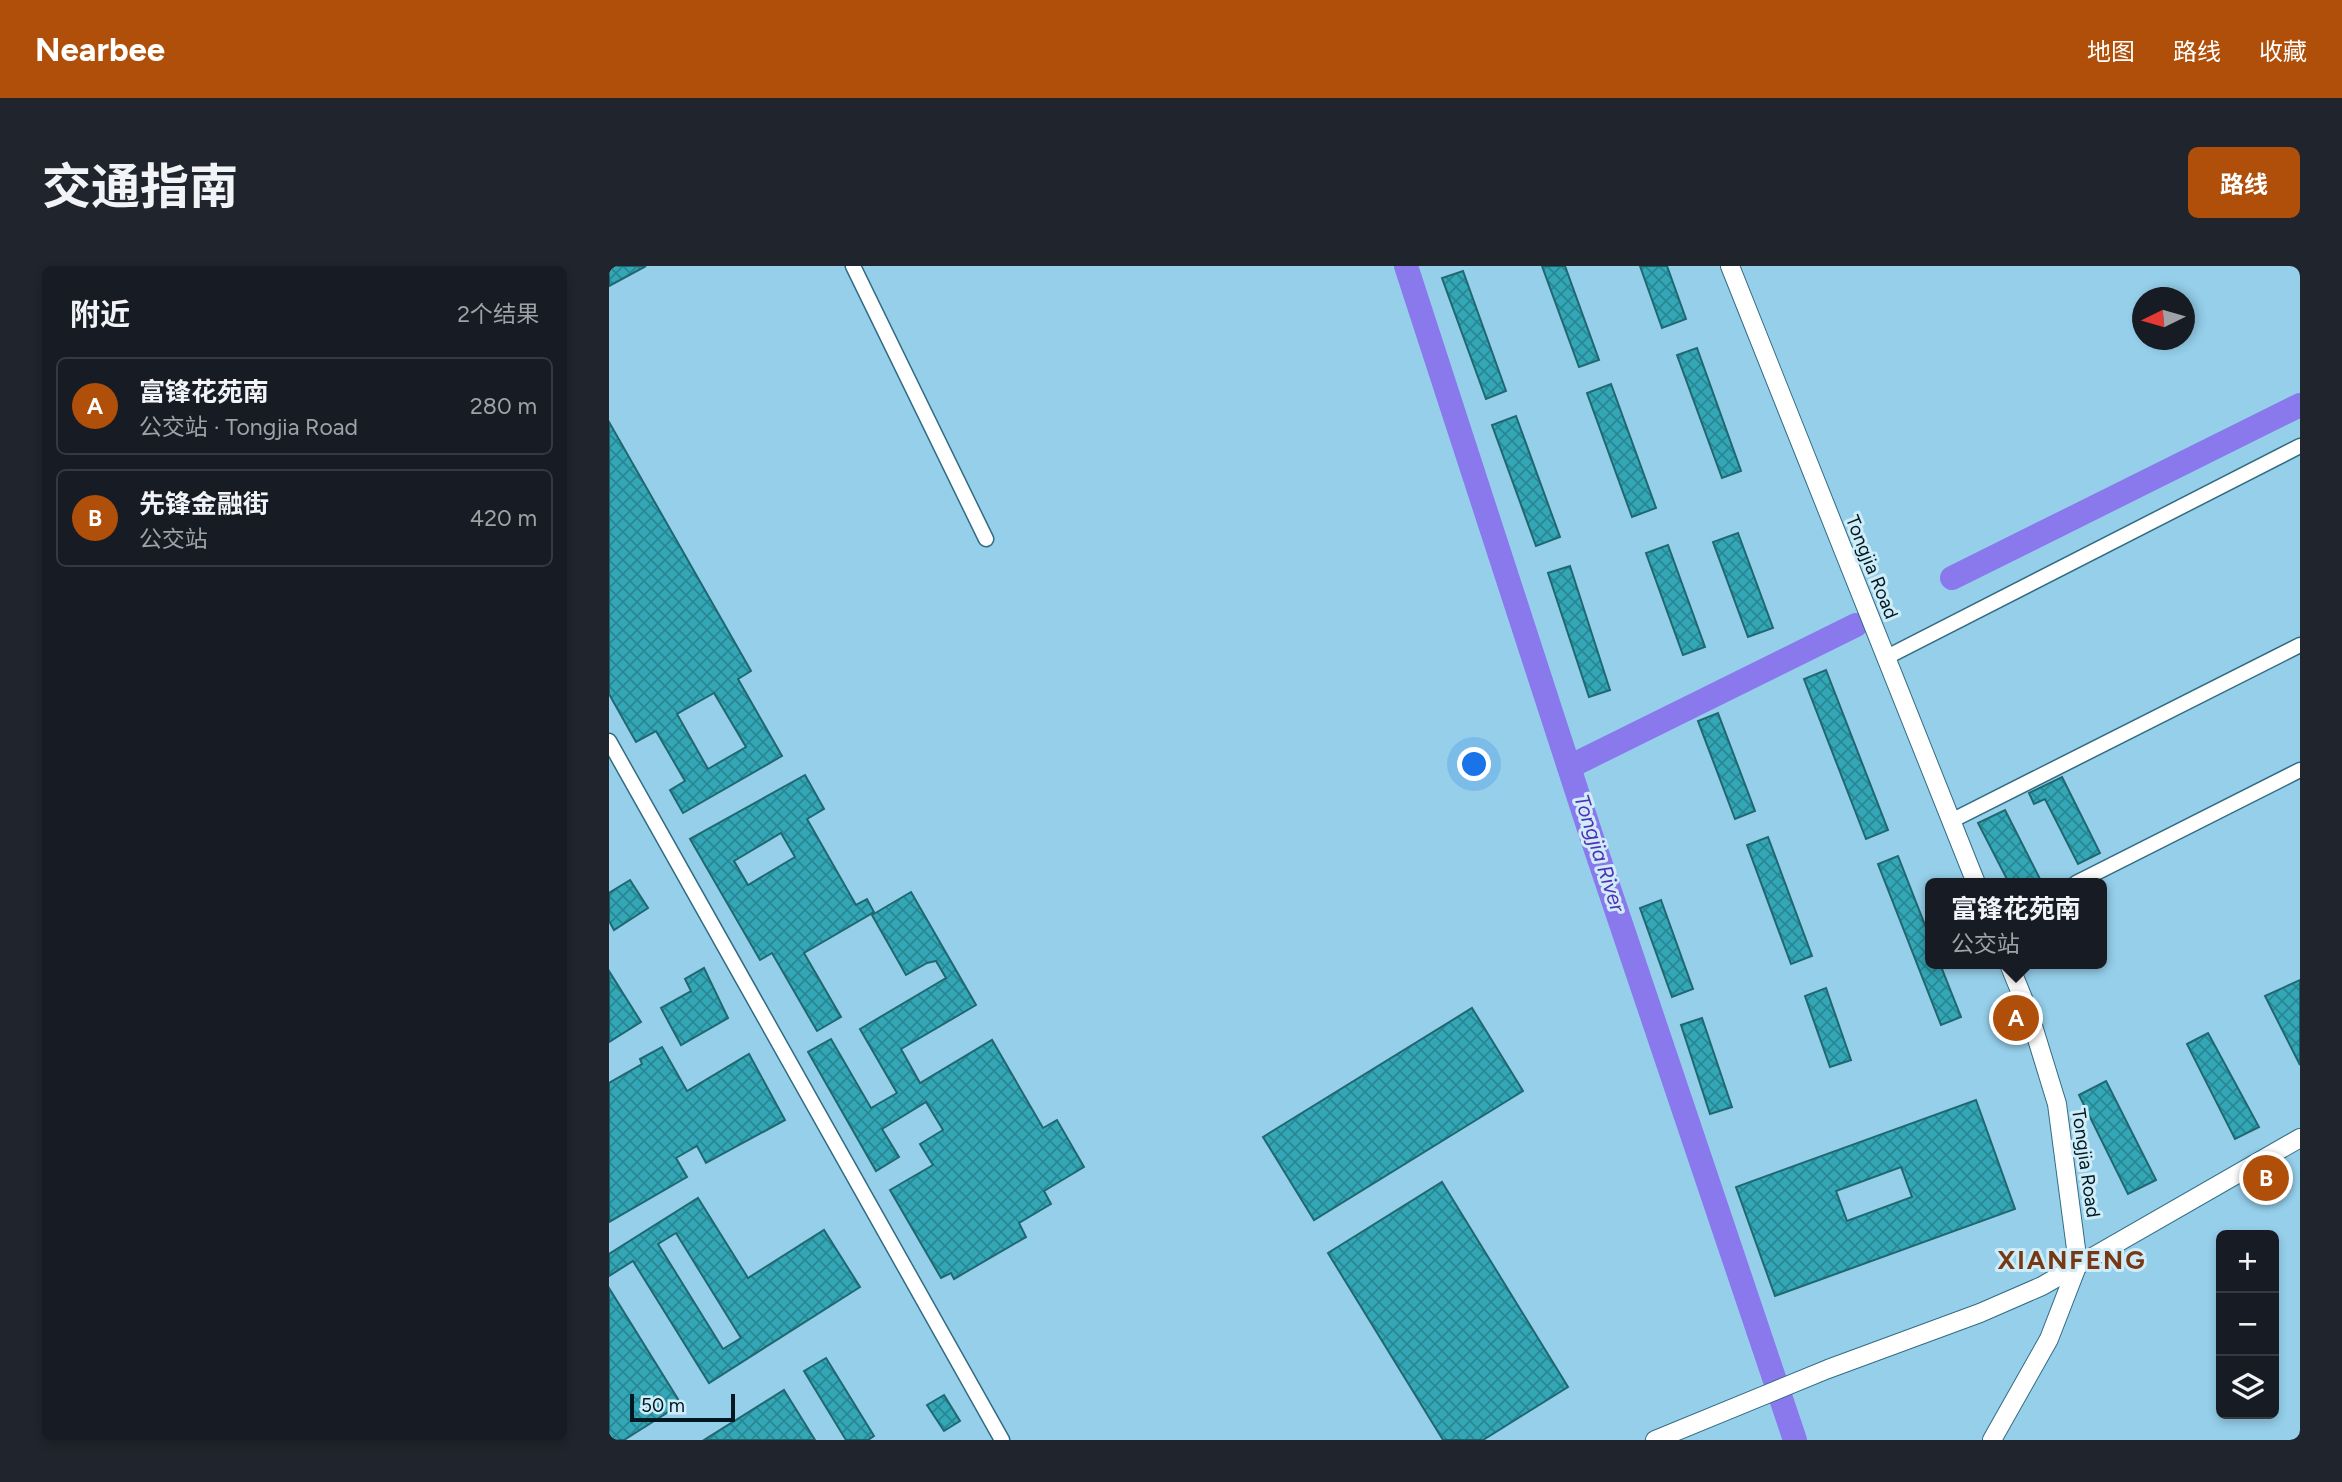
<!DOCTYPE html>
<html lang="zh">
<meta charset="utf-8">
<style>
body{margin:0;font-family:Figtree,"Noto Sans SC",sans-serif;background:#20242c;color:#f1f3f6}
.controls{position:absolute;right:21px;bottom:21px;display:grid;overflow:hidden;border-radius:10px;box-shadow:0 4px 10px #0003}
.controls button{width:63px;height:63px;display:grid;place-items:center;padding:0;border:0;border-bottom:2px solid #363941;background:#171b24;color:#f1f3f6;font:35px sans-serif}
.compass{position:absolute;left:1523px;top:21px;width:63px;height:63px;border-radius:50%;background:#171b24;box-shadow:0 4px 10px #0003;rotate:265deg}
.scale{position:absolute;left:21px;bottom:18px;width:105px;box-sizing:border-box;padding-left:7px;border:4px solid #021821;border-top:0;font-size:19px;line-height:24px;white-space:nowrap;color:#021821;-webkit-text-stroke:5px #cfecf9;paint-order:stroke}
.you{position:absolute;left:866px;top:499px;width:24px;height:24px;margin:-18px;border:5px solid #fff;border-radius:50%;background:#1a73e8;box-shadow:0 0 0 10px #1a73e833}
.badge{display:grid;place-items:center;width:46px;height:46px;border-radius:50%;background:#b04f0a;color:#fff;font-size:23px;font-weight:700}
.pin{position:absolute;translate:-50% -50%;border:4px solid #fff;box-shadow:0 2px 7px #0006}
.popup{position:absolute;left:1316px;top:612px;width:182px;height:91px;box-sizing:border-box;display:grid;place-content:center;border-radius:10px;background:#171b24;filter:drop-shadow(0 2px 5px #0005);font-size:23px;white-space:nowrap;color:#9ea1a6}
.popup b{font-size:26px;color:#f1f3f6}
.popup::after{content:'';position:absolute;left:50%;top:100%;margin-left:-14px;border:14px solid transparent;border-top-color:#171b24}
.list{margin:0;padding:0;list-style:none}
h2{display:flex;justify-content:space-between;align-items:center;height:91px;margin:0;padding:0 28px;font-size:30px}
h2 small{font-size:23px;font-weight:400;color:#9ea1a6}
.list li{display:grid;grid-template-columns:46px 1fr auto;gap:21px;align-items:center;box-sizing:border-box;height:98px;margin:0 14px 14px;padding:0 14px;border:2px solid #363941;border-radius:10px}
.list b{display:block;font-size:26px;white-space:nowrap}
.list p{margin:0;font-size:23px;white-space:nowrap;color:#9ea1a6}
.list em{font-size:23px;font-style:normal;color:#9ea1a6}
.icon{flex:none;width:38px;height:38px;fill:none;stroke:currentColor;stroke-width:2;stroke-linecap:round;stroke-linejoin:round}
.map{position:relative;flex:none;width:1691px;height:1174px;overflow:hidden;border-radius:10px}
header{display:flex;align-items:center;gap:42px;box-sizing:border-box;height:98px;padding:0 35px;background:#b04f0a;color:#fff}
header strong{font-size:33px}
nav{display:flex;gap:38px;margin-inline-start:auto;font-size:24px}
.intro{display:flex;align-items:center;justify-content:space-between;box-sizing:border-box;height:168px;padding:0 42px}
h1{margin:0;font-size:49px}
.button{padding:18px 32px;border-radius:10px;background:#b04f0a;color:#fff;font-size:24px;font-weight:700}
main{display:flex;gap:42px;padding:0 42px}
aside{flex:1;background:#171b24;border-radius:10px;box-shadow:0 4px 10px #0003}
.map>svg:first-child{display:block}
</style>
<header>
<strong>Nearbee</strong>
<nav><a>地图</a><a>路线</a><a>收藏</a></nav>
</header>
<div class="intro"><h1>交通指南</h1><a class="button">路线</a></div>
<main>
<aside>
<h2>附近<small>2个结果</small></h2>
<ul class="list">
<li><span class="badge">A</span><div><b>富锋花苑南</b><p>公交站 · Tongjia Road</p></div><em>280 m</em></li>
<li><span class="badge">B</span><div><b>先锋金融街</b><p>公交站</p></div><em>420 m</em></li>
</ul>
</aside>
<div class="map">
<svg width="1691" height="1174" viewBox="0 0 1691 1174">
<defs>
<pattern id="building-cross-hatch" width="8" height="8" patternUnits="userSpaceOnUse" patternTransform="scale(1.75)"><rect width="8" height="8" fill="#33a7b6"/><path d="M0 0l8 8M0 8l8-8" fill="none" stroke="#298794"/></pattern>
</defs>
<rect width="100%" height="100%" fill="#95cfea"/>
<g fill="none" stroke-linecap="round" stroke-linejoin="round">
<g stroke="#8a78ed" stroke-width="24">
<polyline points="797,0 982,569 1186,1174"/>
<polyline points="1343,312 1691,139"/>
<polyline points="960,501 1247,359"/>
</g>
</g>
<g fill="url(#building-cross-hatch)" stroke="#206871" stroke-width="2" fill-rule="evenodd">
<polygon points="0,0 37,0 0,20"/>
<polygon points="933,0 956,0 990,94 970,101"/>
<polygon points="1031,0 1058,0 1077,53 1053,62"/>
<polygon points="854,5 897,125 877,133 833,12"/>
<polygon points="1088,82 1132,205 1113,212 1068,89"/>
<polygon points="1002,118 1047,242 1023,251 978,127"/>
<polygon points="907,150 951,271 927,280 883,159"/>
<path d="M0 156 142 405 129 413 173 490 74 547 61 524 76 515 47 465 27 476 0 428ZM105 427 137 481 99 503 68 448Z"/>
<polygon points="1129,267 1164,362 1139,371 1104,276"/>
<polygon points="1059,279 1096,381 1074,389 1037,287"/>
<polygon points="961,300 1001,424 980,431 939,307"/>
<polygon points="1217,404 1279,564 1257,573 1195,413"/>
<polygon points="1109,447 1146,545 1126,553 1089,455"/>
<path d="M196 509 215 543 198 553 247 639 258 633 265 646 195 687 232 751 208 765 163 687 151 694 81 573ZM172 567 186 591 139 619 125 595Z"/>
<polygon points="1453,511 1491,587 1469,598 1436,533 1425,538 1420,527"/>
<polygon points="1396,544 1433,617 1400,617 1369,557"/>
<polygon points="1159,571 1203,690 1182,698 1138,579"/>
<polygon points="1289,590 1321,672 1321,698 1331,698 1352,751 1332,759 1269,598"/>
<polygon points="21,614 39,642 5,664 0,655 0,627"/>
<polygon points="302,626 367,739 292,783 311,817 383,774 434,862 448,854 475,901 435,925 442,938 410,957 417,971 345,1013 342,1007 332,1012 281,924 324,899 311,878 334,864 317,836 273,863 290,891 267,905 199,786 222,773 262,842 288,827 251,763 337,712 327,695 318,697 297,709 263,649"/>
<polygon points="1052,634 1084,723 1063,731 1031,642"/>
<polygon points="95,702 119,752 72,779 52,742 82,725 76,713"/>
<polygon points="0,705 32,756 0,776"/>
<polygon points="1691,714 1691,799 1656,730"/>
<polygon points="1217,722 1242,794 1221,801 1196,730"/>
<polygon points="863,742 914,825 705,954 654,871"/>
<polygon points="1093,752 1123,841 1101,848 1072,759"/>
<polygon points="1599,767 1650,861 1626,873 1578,778"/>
<polygon points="53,781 78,825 140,788 176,854 97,897 88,880 67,892 78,911 0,956 0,817 33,798 31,793"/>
<polygon points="1497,815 1547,914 1519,928 1470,829"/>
<path d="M1367 834 1406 943 1166 1030 1127 921ZM1292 901 1303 931 1238 955 1227 925Z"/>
<polygon points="833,916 959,1121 874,1174 834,1174 719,987"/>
<path d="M89 932 139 1012 215 964 251 1021 100 1117 24 995 0 1010V988ZM67 967 132 1072 114 1083 49 978Z"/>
<polygon points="0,1022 72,1138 15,1174 0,1174"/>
<polygon points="217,1092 265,1170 259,1174 237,1174 195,1105"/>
<polygon points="175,1124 206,1174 95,1174"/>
<polygon points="335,1129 351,1155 335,1165 318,1139"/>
</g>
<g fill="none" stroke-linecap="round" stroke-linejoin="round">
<defs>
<g id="minor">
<polyline points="244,0 377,273"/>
<polyline points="1276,392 1691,180"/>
<polyline points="0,475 393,1174"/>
<polyline points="1342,555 1691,379"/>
<polyline points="1467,617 1691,504"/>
</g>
<g id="tertiary">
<polyline points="1121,0 1367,617"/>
<polyline points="1046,1174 1219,1103 1371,1047 1433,1020 1691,872"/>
<polyline points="1383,1174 1440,1073 1469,998 1448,838 1420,747 1400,698"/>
</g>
</defs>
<use href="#minor" stroke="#326c83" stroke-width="17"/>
<use href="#tertiary" stroke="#326c83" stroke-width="20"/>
<use href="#minor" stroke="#fff" stroke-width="14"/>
<use href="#tertiary" stroke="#fff" stroke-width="18"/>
</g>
<g text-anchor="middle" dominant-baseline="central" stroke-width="6" stroke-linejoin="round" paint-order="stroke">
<g font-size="19" fill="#021821" stroke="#cfecf9">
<text transform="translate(1263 301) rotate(68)">Tongjia Road</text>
<text transform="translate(1477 897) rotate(82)">Tongjia Road</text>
</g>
<g font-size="21" font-style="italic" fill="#542eb7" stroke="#cfecf9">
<text transform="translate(991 587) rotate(72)">Tongjia River</text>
</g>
<g font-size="26" font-weight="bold" letter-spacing="2" fill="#773813" stroke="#cfecf9">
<text x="1463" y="994">XIANFENG</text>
</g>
</g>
</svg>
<div class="controls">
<button>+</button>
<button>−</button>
<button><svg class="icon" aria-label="layers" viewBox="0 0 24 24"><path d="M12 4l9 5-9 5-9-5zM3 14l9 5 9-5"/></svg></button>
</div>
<svg class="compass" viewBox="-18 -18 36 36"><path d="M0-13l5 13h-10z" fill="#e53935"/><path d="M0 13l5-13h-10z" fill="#9ea1a6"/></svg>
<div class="scale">50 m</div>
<div class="you"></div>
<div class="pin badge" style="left:1407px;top:752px">A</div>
<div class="popup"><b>富锋花苑南</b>公交站</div>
<div class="pin badge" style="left:1657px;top:912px">B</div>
</div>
</main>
